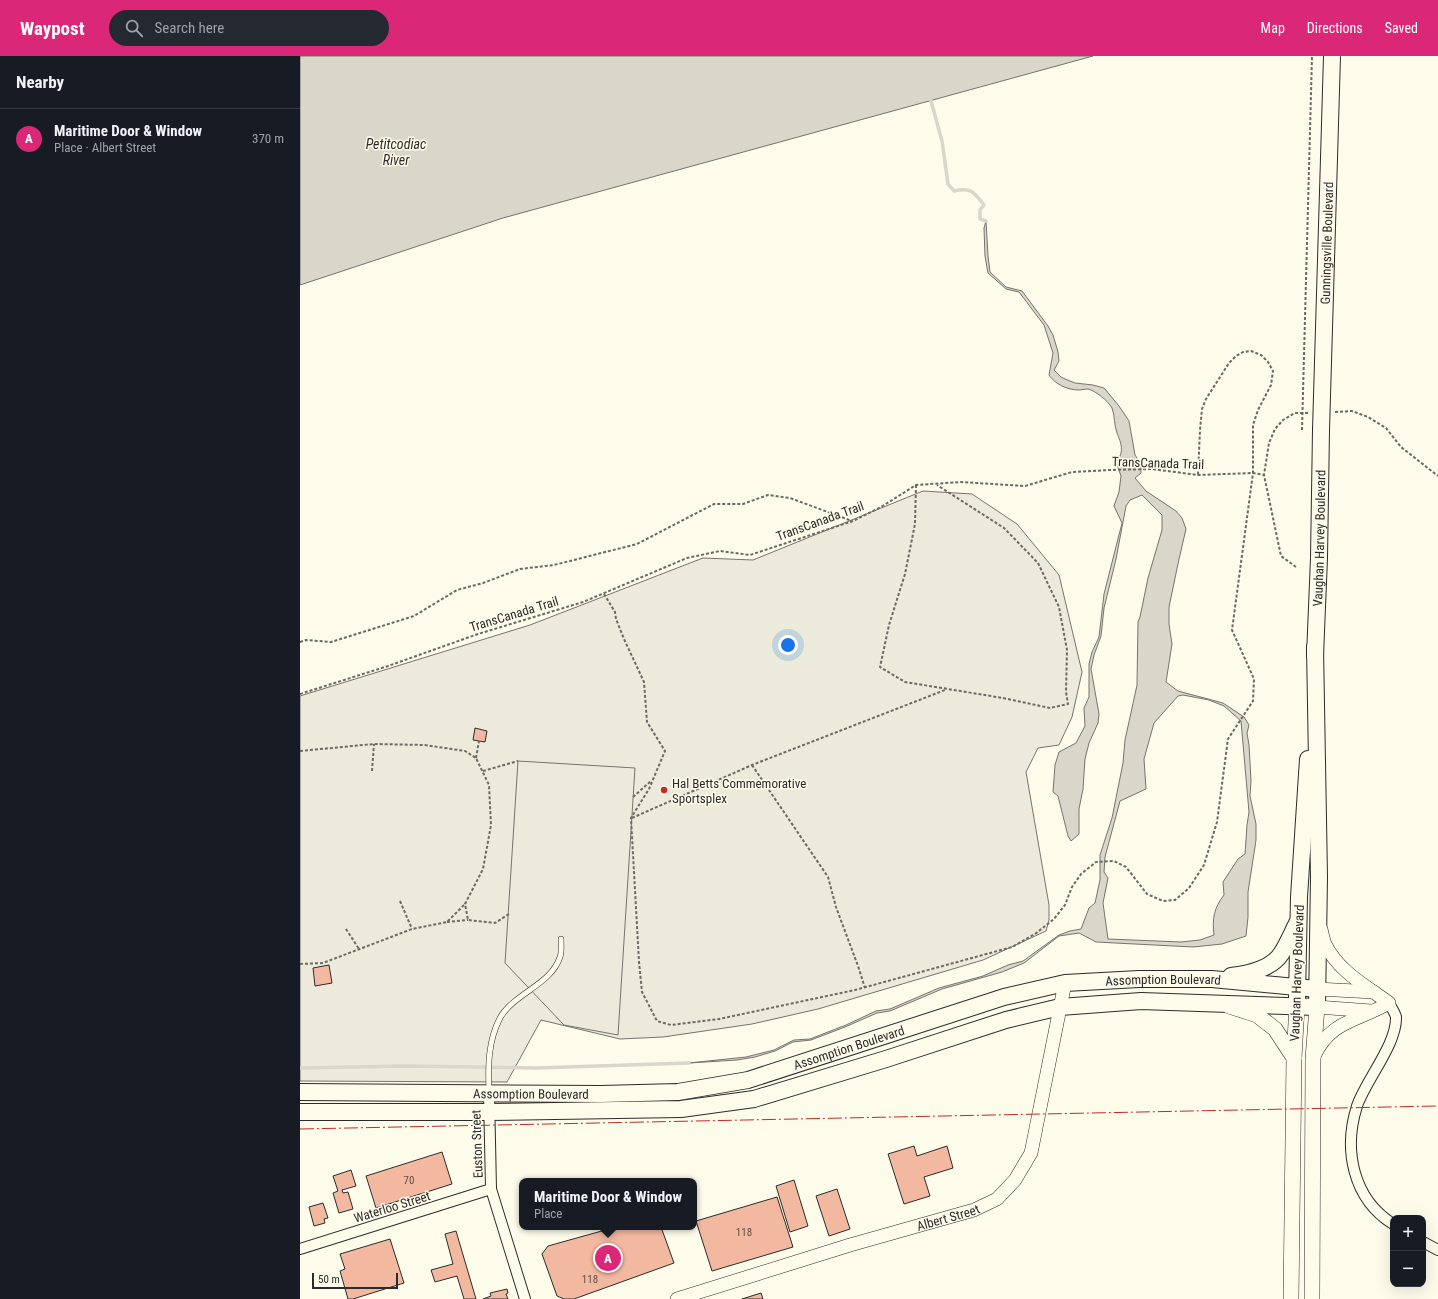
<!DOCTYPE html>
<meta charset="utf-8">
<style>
body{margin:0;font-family:"Roboto Condensed",sans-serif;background:#242831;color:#f1f3f6}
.controls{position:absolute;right:12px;bottom:12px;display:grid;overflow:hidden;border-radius:8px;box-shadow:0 4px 16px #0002}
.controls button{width:36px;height:36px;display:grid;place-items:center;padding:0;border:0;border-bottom:1px solid #363941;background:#171b24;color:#f1f3f6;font:20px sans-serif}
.scale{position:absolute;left:12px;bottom:10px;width:86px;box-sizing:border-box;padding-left:4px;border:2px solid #2b2b2b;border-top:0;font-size:11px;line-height:14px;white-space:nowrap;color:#2b2b2b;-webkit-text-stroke:3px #fdfbea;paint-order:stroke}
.you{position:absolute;left:488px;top:589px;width:14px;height:14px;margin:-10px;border:3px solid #fff;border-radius:50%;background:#1a73e8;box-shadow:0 0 0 6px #1a73e833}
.badge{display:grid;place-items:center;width:26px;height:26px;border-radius:50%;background:#db2777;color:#fff;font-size:13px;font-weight:700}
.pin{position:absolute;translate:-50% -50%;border:2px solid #fff;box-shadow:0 1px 4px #0006}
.popup{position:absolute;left:219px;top:1122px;width:178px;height:52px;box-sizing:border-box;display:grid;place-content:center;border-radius:8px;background:#171b24;filter:drop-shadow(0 1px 3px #0005);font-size:13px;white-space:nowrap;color:#9ea1a6}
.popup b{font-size:15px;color:#f1f3f6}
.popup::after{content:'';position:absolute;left:50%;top:100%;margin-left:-8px;border:8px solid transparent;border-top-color:#171b24}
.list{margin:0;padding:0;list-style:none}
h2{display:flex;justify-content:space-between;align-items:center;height:52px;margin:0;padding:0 16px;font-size:17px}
h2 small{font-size:13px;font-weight:400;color:#9ea1a6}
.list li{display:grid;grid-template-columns:26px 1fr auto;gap:12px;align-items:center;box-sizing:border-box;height:60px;padding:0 16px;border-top:1px solid #363941}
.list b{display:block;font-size:15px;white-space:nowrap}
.list p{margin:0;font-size:13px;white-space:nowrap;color:#9ea1a6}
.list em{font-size:13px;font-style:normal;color:#9ea1a6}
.icon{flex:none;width:22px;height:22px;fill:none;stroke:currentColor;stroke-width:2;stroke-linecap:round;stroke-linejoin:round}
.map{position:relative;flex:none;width:1138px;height:1243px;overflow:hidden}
header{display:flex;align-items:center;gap:24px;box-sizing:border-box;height:56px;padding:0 20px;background:#db2777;color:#fff}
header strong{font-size:19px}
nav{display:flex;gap:22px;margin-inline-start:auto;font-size:14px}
.search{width:280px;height:36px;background:#242831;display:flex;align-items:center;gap:10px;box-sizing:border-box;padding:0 14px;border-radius:22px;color:#9ea1a6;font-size:15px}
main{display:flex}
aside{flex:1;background:#171b24}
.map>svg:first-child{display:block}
</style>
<header>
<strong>Waypost</strong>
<div class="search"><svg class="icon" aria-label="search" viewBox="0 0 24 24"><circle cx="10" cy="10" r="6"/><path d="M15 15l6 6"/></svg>Search here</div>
<nav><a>Map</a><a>Directions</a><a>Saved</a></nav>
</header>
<main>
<aside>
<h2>Nearby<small></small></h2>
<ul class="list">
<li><span class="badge">A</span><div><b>Maritime Door &amp; Window</b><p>Place · Albert Street</p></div><em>370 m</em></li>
</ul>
</aside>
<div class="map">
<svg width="1138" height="1243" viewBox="0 0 1138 1243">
<rect width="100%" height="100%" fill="#fdfbea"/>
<polygon fill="#ecebdb" stroke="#74746e" points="623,435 672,438 717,468 759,519 782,616 772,661 759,689 738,692 726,716 749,849 749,864 746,875 683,904 518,953 452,968 363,981 320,983 241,964 207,1026 0,1025 0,640 230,569 403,502 453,504"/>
<polygon fill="#eceadb" stroke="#74746e" points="218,705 335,712 318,979 264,969 205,907"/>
<g fill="#d8d7c9" stroke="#74746e" fill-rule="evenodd">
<polygon points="0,0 793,0 203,162 0,229"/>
<path d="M686 165 688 200 690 216 706 231 722 235 748 270 753 279 758 296 759 305 754 314 761 321 765 323 775 327 793 329 804 332 819 350 829 365 835 399 841 408V417L835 422 846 435 876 455 882 462 886 473 879 503 869 551V568L872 588 866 626 878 635 923 647 944 661 949 669 947 677 949 689 951 725 950 740 956 768V784L948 836V861L946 880 922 888 893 891 796 886 779 877 759 880 724 907 702 916 642 933 590 955 577 957 545 971 511 984 493 986 475 995 455 1001 437 1004 389 1007 446 1001 474 994 494 984 510 983 546 969 576 955 590 953 639 932 683 920 708 909 723 905 759 879 770 875 781 873 789 852 795 847 800 824V799L812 762 823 707 825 684 837 629 838 566 840 561 848 522 862 474V459L842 439 830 444 826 450 816 503 804 552 801 580 794 599 791 613 799 658 798 667 789 687 785 703 783 733 779 753V778L771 785 768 780 758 740 753 736 755 709 759 696 776 687 785 670 784 652 789 641V608L792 596 799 581 804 538 822 467 814 450 819 436 821 420 816 406C825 396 821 387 817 377 814 369 815 360 812 352 808 345 796 335 788 333 785 333 781 334 779 334 767 334 755 328 749 319L753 297 744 269 719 236 706 233 688 217 685 200 684 172ZM883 639 909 644 924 650 941 665 949 756 947 769 945 798 938 803 923 826 924 839C914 852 912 862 914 879L900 884 881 886 808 883 803 847 808 822 804 816 805 801 820 745 846 733 844 703 854 667 878 640Z"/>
</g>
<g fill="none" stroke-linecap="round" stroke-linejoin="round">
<g stroke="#d8d7c9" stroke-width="3.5">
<path d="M631 45 642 85 648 128 654 135C671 131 674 136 684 149L680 154V163L686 165"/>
<polyline points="0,1012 105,1010 236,1012 389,1007"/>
</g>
</g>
<g fill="#f2b8a0" stroke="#2b2b2b">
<polygon points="175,672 187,675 185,686 173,684"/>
<polygon points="29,909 32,927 15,930 13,912"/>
<polygon points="614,1090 617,1100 647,1090 653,1112 624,1121 630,1140 604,1148 588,1098"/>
<polygon points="142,1096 152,1128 76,1152 66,1120"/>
<polygon points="51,1114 56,1130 42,1134 43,1137 48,1136 53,1153 39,1157 33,1137 38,1135 33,1120"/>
<polygon points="494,1124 508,1170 490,1176 476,1130"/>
<polygon points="537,1133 550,1173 529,1180 516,1140"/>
<polygon points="477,1141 493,1191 412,1215 396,1165"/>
<polygon points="23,1147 28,1162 24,1163 25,1167 14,1170 9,1151"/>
<polygon points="316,1171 361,1171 374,1207 274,1243 264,1243 257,1240 242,1198 248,1190"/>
<polygon points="156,1175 176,1243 164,1243 157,1220 135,1226 131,1214 153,1208 145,1178"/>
<polygon points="90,1183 104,1227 53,1243 48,1243 40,1215 45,1213 40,1198"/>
<polygon points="207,1233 208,1237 206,1238 208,1243 183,1243 191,1240 190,1237"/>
<polygon points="461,1237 463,1243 442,1243"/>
</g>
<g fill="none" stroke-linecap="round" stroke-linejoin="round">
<defs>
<path id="service" d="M189 1035C188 1010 188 985 200 962 214 937 251 929 260 901 262 896 261 888 261 883"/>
<g id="minor">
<path d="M1089 947C1091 951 1095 957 1096 961 1097 988 1066 1024 1057 1050 1043 1094 1053 1143 1093 1168"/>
<polyline points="189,1038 191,1133 225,1243"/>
<polyline points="1123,1186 1138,1194"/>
<polyline points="0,1193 191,1133"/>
</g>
<g id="tertiary">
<polyline points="1017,933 1074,936"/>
<polyline points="1017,951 1071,955"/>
<path d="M1014 1000C1031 964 1058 965 1089 947 1066 930 1038 915 1025 888 1023 883 1022 877 1021 873"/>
<path id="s1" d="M377 1243 550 1189 674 1154 697 1143 715 1124 731 1097 765 927"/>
</g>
<g id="secondary">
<polyline points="929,950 957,959 975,973 994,1002"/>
<polyline points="991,1243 994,1002 997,949"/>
<polyline points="1012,1243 1013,1003 1017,951"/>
</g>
<g id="primary">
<path id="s2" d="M1015 600 1019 502 1021 374"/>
<path d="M931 920C948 918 971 913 981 898 987 889 992 877 997 867"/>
<polyline points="997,942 999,841 1008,703"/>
<path id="s3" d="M0 1036 301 1038 378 1036 448 1024 704 941 765 927 839 923H912L1017 933"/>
<polyline points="0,1056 188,1056 381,1053 454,1043 586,1003 706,964 760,951 841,945 1017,951 1019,821 1015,591"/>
</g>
</defs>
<use href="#service" stroke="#2b2b2b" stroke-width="6"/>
<use href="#minor" stroke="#2b2b2b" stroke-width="12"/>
<use href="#tertiary" stroke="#2b2b2b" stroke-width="14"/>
<use href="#secondary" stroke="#2b2b2b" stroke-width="16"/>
<use href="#primary" stroke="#2b2b2b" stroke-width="18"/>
<g stroke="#6a6964" stroke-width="2" stroke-dasharray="3 2" stroke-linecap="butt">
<polyline points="1035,356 1052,355 1068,361 1086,372 1101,391 1138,420"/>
<polyline points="616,429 615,468 605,518 589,569 580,611 605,626 703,642 750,652 768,648 766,636 767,594 759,551 738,507 704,472 637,429"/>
<polyline points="996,511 981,500 964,419 969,387 975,373 983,364 995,357 1009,357"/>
<polyline points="304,538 315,556 316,563 324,583 344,626 347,666 365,695 349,733 331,762 339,906 342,936 357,965 371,969 419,963 555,934 712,891 735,878 754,863 765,849 772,831 781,818 796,806 814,805 826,811 847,838 863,845 875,844 889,832 904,809 917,766 928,683 953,645 954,623 932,574 953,417 953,369 958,354 971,329 973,315 968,306 961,299 951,295 943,296 936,300 929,307 906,343 902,353 900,374 898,419"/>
<polyline points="0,586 6,584 31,586 114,560 157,534 183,527 220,513 254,509 337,488 414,448 443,448 468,439 490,442 552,465"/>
<polyline points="0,638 88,610 178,578 283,546 387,502 420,495 450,499 553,465 581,451 616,429 661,426 725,430 772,416 810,414 852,413 898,419 953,417 964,419"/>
<polyline points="0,695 74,688 125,689 165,695 176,702 189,729 191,769 183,813 165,848 168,864 195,867 209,858"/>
<polyline points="176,702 179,685"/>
<polyline points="452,709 528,821 536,851 558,910 565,932"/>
<polyline points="72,715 74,688"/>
<polyline points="183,715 218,705"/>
<polyline points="333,741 351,725"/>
<polyline points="332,762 452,709 645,634"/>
<polyline points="100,845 112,873"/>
<polyline points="147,866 168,864"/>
<polyline points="46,873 59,893"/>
<polyline points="0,908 23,907 112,873 147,866 165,848"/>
</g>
<use href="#service" stroke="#fdfbea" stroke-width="5"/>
<use href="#minor" stroke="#fdfbea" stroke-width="10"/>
<use href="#tertiary" stroke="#fdfbea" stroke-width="13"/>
<use href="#secondary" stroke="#fdfbea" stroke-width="15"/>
<use href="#primary" stroke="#fdfbea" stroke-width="16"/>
<defs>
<g id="primary-bridge">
<path id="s4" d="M1021 374 1032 0"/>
</g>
</defs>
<use href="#primary-bridge" stroke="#2b2b2b" stroke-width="18" stroke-linecap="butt"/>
<polyline stroke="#6a6964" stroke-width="2" stroke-dasharray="3 2" stroke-linecap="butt" points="1002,374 1012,0"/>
<use href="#primary-bridge" stroke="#fdfbea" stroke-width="16"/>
<polyline stroke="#c62828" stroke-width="1" stroke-dasharray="14 3 2 3" stroke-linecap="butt" points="0,1073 1138,1050"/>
</g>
<circle fill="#c62828" stroke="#fdfbea" stroke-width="1.5" cx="364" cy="734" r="4"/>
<g text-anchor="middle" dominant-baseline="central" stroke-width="3" stroke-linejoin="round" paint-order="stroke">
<g font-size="11" fill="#5d4e48">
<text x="109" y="1124">70</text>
<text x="444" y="1176">118</text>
<text x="290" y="1223">118</text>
</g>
<g font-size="13" fill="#2b2b2b" stroke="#fdfbea">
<text stroke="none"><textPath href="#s4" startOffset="187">Gunningsville Boulevard</textPath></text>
<text transform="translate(858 407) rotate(2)">TransCanada Trail</text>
<text transform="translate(520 465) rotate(-20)">TransCanada Trail</text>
<text stroke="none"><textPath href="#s2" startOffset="118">Vaughan Harvey Boulevard</textPath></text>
<text transform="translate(214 558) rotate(-17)">TransCanada Trail</text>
<text transform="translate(997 917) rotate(-88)">Vaughan Harvey Boulevard</text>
<text stroke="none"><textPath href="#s3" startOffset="879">Assomption Boulevard</textPath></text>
<text stroke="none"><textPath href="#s3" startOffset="555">Assomption Boulevard</textPath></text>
<text stroke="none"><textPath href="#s3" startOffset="231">Assomption Boulevard</textPath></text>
<text transform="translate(177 1088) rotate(-92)">Euston Street</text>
<text transform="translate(92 1151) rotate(-17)">Waterloo Street</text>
<text stroke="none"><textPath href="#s1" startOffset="283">Albert Street</textPath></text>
</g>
<g font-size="13" fill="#2b2b2b" stroke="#fdfbea" text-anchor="start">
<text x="372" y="727">Hal Betts Commemorative<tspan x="372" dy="15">Sportsplex</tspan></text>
</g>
<g font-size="14" font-style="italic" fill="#2b2b2b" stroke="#fdfbea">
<text x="96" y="88">Petitcodiac<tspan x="96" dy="16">River</tspan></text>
</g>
</g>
</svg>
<div class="controls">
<button>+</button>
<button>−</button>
</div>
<div class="scale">50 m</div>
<div class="you"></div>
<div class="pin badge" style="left:308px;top:1202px">A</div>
<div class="popup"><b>Maritime Door &amp; Window</b>Place</div>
</div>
</main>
